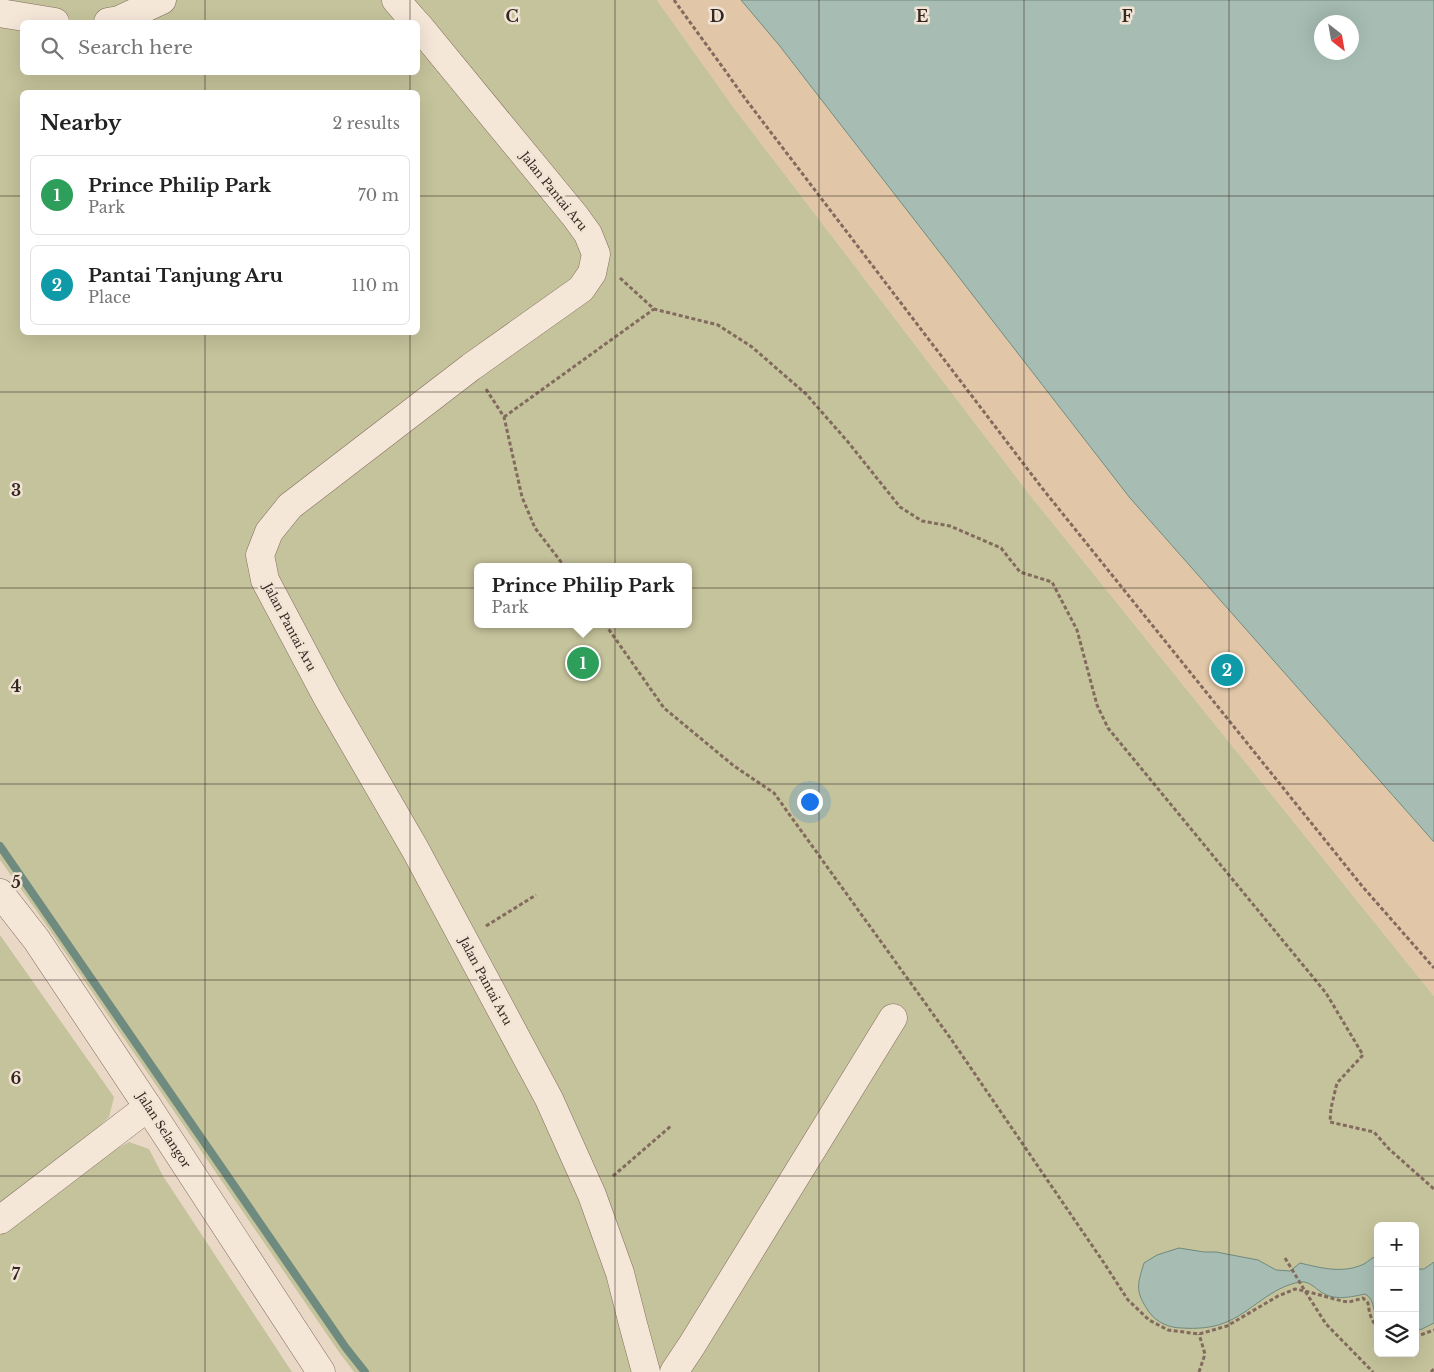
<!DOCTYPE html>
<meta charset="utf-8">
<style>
body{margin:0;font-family:"Libre Baskerville",serif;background:#f2f2f2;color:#222}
.controls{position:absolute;right:15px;bottom:15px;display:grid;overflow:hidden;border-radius:8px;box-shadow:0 5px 20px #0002}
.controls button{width:45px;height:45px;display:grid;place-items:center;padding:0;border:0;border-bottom:1px solid #e0e0e0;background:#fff;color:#222;font:25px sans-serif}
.compass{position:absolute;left:1314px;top:15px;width:45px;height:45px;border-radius:50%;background:#fff;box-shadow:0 5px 20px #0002;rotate:149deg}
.you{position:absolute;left:809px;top:801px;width:18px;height:18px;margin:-12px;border:4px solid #fff;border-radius:50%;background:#1a73e8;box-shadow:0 0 0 8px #1a73e833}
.badge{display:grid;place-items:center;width:32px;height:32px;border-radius:50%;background:#8a3545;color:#fff;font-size:16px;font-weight:700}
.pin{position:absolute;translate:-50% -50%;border:2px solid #fff;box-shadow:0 1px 5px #0006}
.popup{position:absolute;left:474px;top:563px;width:218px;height:65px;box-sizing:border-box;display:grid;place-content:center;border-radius:8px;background:#fff;filter:drop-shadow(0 1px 4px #0005);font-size:16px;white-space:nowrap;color:#767676}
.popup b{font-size:19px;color:#222}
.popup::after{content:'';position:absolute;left:50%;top:100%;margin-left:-10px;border:10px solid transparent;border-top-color:#fff}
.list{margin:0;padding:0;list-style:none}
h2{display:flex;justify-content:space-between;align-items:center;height:65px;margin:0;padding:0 20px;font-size:21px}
h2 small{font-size:16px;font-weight:400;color:#767676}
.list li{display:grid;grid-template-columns:32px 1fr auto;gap:15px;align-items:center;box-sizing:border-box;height:80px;margin:0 10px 10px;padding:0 10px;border:1px solid #e0e0e0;border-radius:8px}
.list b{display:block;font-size:19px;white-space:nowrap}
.list p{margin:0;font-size:16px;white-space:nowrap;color:#767676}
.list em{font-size:16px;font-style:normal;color:#767676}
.icon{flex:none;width:28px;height:28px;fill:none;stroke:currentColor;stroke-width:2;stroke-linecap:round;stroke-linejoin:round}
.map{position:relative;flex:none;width:1434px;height:1372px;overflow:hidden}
.search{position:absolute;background:#fff;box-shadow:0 5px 20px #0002;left:20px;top:20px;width:400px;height:55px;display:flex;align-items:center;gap:12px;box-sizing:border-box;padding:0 18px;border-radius:8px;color:#767676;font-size:19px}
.panel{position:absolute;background:#fff;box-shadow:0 5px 20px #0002;left:20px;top:90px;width:400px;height:245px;border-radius:8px}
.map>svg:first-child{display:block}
</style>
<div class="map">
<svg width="1434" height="1372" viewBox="0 0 1434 1372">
<rect width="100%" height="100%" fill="#e9d8c6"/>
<g fill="#c5c39b" fill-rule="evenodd">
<path d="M0 0H657L734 108 1030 495 1434 996V1372H354L339 1352 36 910 0 860ZM22 22H418V72H22ZM22 92H418V332H22ZM478 567H688V624H478ZM1378 1226H1415V1353H1378Z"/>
<polygon points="0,935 114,1097 109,1117 94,1131 0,1202"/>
<polygon points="129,1142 149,1149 163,1176 292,1372 0,1372 0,1235 107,1154"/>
</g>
<polygon fill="#e1c7a7" points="657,0 741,0 779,45 1130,498 1434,842 1434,996 1030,495 734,108"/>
<g fill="#a7bdb3" stroke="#6f8a7e" fill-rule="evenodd">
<path d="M741 0H1434V842L1130 498 779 45ZM1322 22H1352V52H1322Z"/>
<path d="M1179 1248 1204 1252H1216L1258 1260 1276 1270 1290 1271 1300 1263C1321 1268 1343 1274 1364 1264 1369 1261 1372 1257 1378 1256V1321C1372 1312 1376 1300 1365 1294 1351 1297 1334 1301 1321 1292 1315 1288 1309 1281 1301 1282 1271 1286 1251 1313 1224 1323 1212 1328 1195 1329 1182 1328 1170 1328 1157 1323 1149 1312 1135 1291 1137 1286 1144 1263L1157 1255Z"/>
<polygon points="1434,1262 1434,1323 1422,1329 1415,1331 1415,1269 1424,1269"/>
</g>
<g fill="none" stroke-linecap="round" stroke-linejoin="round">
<polyline stroke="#6f8a7e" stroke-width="8" points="0,846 346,1348 365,1372"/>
<defs>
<g id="minor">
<polyline points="396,0 415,22"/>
<polyline points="0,13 55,22"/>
<polyline points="108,22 119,20 162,0"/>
<polyline points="418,25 575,216 588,234 596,254 592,273 581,289 471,367 290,506 269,532 260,555 265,580 327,697 415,849 549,1099 592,1195 620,1273 633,1324 646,1372"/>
<polyline points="0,893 36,939 148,1107 321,1372"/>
<polyline points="0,1220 148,1107"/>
<polyline points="674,1372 692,1345 893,1018"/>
</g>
</defs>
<use href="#minor" stroke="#826b5e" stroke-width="29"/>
<g stroke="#826b5e" stroke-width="3" stroke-dasharray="4 2.5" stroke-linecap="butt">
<polyline points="674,0 747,101 1042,488 1362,886 1434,968"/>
<polyline points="620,278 654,309 718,325 752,347 806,394 848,442 900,507 922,521 950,526 1001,548 1020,572 1052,582 1077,630 1097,705 1108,728 1326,993 1363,1055 1337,1083 1331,1108 1330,1122 1374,1132 1389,1149 1434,1189"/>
<polyline points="486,389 504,417 522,497 535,528 565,567"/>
<polyline points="504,417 654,309"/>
<polyline points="605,624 664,708 734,766 774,793 951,1039 1104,1263 1128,1300 1149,1320 1168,1330 1199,1334 1227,1326 1278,1296 1295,1289 1305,1291 1326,1324 1373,1372"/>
<polyline points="486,926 536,895"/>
<polyline points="613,1176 671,1126"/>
<path d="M1285 1258 1305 1291 1342 1301 1349 1302 1363 1298 1368 1303C1369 1312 1371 1321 1378 1328"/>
<polyline points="1415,1337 1434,1330"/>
<polyline points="1199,1372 1205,1354 1199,1334"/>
<polyline points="1431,1372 1434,1369"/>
</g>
<use href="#minor" stroke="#f4e7d8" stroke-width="28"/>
</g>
<path fill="none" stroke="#342620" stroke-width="1" stroke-opacity="0.55" d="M205 0V22M410 0V22M615 0V1372M819 0V1372M1024 0V1372M1229 0V1372M205 72V92M410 72V92M0 196H22M418 196H1434M205 332V1372M410 332V1372M0 392H1434M0 588H1434M0 784H1434M0 980H1434M0 1176H1434"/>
<g text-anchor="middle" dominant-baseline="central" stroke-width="5" stroke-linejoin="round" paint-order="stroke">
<g font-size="12" fill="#342620" stroke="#f1e4d5">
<text transform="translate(554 191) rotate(51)">Jalan Pantai Aru</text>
<text transform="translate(290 627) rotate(62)">Jalan Pantai Aru</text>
<text transform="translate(486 981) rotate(62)">Jalan Pantai Aru</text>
<text transform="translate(164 1130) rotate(57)">Jalan Selangor</text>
</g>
</g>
<g font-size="16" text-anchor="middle" font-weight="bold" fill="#342620" stroke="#f1e4d5" stroke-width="5" stroke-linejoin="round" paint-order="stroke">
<text x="512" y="22">C</text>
<text x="717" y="22">D</text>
<text x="922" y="22">E</text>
<text x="1127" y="22">F</text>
<text x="16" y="496">3</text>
<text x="16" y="692">4</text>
<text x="16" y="888">5</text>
<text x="16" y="1084">6</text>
<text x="16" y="1280">7</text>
</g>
</svg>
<div class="controls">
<button>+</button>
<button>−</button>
<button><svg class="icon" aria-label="layers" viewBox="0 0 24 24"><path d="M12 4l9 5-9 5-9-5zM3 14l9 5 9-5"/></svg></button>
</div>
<svg class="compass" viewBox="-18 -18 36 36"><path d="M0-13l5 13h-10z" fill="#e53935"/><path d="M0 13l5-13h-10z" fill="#767676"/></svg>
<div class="you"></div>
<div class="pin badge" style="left:583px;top:663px;background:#2e9e5b">1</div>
<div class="popup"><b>Prince Philip Park</b>Park</div>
<div class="pin badge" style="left:1227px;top:670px;background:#0f9aa8">2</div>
<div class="search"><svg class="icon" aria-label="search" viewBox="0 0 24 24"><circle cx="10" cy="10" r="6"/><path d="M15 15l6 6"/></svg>Search here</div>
<section class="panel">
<h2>Nearby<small>2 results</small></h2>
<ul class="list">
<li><span class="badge" style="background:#2e9e5b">1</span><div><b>Prince Philip Park</b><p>Park</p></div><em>70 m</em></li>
<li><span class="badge" style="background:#0f9aa8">2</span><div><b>Pantai Tanjung Aru</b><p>Place</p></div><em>110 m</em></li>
</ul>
</section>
</div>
